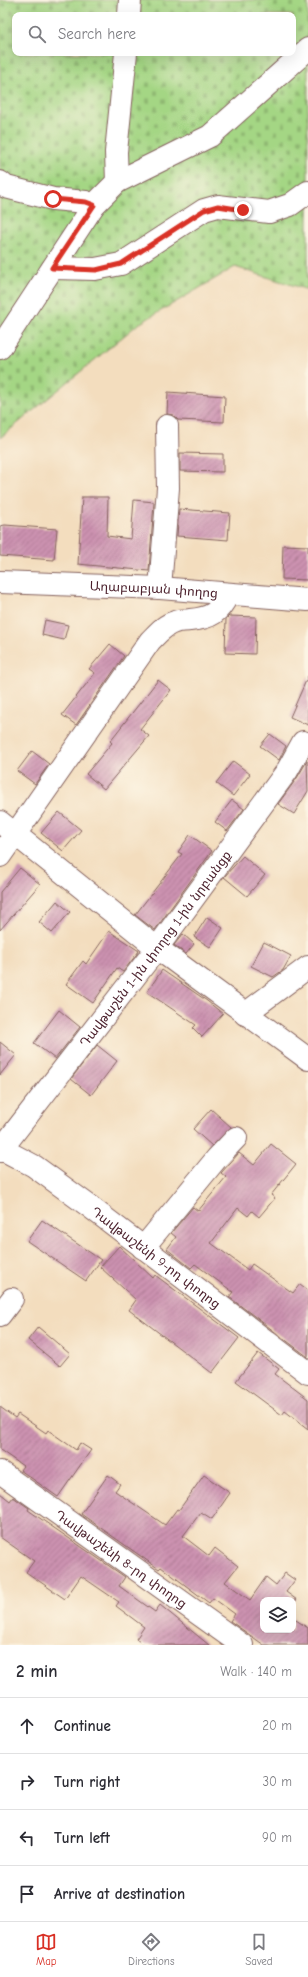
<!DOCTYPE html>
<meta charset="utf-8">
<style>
body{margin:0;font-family:"Comic Neue","Noto Sans Armenian",sans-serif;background:#f2f2f3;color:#2b2b33}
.controls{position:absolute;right:12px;bottom:12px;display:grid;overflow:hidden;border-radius:8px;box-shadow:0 4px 16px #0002}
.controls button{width:36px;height:36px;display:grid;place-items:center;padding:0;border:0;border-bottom:1px solid #e1e1e2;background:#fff;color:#2b2b33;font:20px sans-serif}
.stop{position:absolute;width:12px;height:12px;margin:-9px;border:3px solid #d93025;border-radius:50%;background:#fff}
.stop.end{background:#d93025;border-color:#fff;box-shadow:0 1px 4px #0008}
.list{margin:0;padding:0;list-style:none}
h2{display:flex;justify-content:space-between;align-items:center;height:52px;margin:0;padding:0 16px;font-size:17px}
h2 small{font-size:13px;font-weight:400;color:#7c7c81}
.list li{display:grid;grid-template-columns:26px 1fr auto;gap:12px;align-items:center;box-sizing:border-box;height:56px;padding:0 16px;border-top:1px solid #e1e1e2}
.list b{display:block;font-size:15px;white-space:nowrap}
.list em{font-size:13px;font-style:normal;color:#7c7c81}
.icon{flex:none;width:22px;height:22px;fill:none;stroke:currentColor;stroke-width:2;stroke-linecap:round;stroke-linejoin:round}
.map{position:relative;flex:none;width:308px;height:1645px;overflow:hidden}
.search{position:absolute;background:#fff;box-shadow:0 4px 16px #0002;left:12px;right:12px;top:12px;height:44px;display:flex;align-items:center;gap:10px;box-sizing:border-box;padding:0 14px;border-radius:8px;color:#7c7c81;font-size:15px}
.sheet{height:276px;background:#fff}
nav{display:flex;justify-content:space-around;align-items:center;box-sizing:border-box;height:56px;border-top:1px solid #e1e1e2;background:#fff;font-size:11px;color:#7c7c81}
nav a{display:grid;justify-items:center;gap:2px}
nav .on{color:#d93025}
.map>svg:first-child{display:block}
</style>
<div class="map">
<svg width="308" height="1645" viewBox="0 0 308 1645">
<defs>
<pattern id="cemetery-stones" width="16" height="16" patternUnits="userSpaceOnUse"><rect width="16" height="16" fill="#a4d684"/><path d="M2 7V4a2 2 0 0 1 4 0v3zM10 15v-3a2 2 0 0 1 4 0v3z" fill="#8fb772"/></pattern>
<pattern id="building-hatch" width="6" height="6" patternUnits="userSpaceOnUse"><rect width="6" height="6" fill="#cc92b0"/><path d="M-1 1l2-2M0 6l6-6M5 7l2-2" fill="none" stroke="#a8778f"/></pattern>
</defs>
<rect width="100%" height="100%" fill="#fcf5e5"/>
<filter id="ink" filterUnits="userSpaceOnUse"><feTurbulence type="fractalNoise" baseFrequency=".025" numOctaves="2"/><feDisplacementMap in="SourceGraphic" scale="8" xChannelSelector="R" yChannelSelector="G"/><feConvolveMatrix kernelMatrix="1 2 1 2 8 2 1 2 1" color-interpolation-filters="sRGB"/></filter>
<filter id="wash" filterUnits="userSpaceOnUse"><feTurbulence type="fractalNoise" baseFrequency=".012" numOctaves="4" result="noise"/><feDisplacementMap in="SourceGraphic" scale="16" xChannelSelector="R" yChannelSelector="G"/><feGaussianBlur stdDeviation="0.9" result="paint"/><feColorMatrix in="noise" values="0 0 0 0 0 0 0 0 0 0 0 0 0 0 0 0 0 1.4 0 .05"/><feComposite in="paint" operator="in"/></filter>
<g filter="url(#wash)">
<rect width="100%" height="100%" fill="#f3ddbe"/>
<path fill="url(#cemetery-stones)" stroke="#777a58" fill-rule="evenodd" d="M0 0H308V290L235 267 137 325 0 438ZM15 15H293V53H15Z"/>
<g id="blocks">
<g fill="url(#building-hatch)">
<polygon points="168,392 225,396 224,422 178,420 173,415 167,414"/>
<polygon points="180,453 223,454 223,472 180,471"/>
<polygon points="82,497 108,497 107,536 131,539 134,500 154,502 149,571 78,564"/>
<polygon points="179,509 230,513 228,540 177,536"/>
<polygon points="5,525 57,529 54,560 0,556 0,526"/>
<polygon points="283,545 308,546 308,580 282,579"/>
<polygon points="229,616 256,617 255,654 225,653 226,619"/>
<polygon points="45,620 68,625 64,640 42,635"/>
<polygon points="110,644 124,656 76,725 62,715 95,673 89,669"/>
<polygon points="308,676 308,725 290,717"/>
<polygon points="158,680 171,690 140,729 149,736 104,789 86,774 112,743 110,741"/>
<polygon points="270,734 286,746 279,760 260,746"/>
<polygon points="32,751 49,764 35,784 17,771"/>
<polygon points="233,761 250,774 233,796 216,783"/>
<polygon points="307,761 308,791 294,814 278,804 297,778"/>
<polygon points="232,800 244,809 227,831 215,822"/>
<polygon points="59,812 81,830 63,851 41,833"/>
<polygon points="190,835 212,851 155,930 135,915 182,854 178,852"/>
<polygon points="243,856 265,875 247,896 224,877"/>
<polygon points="20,868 40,884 0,930 0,892"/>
<polygon points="57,901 70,912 52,933 39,922"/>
<polygon points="207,917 223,928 210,947 194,937"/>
<polygon points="109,931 139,951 123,972 117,968 93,1003 66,984 83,961 86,964"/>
<polygon points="183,934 194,944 186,954 174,945"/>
<polygon points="264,942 291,956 283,970 273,977 251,966"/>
<polygon points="162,970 207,1001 223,1014 202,1037 193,1028 196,1025 147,992"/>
<polygon points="59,1010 80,1027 55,1059 34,1043"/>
<polygon points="0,1042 16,1055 0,1075"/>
<polygon points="97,1045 117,1061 91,1095 71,1079"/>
<polygon points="211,1109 231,1127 212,1146 193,1129"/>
<polygon points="271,1144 296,1164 271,1195 275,1198 259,1217 252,1211 248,1216 238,1208 211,1243 248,1270 252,1264 293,1293 300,1284 308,1290 308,1357 229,1297 233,1292 195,1264 191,1268 167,1249 176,1237 171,1233 193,1207 198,1211 226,1177 221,1173 239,1153 254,1165"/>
<polygon points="42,1220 101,1260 86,1281 27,1241"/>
<polygon points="119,1246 153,1278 155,1275 239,1338 212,1373 129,1310 136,1300 100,1267"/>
<polygon points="38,1327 70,1354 60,1366 28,1340"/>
<polygon points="258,1353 279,1369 275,1374 308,1399 308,1429 285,1411 282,1415 236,1381"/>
<polygon points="0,1407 15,1418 18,1414 46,1433 48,1430 76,1450 80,1443 91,1450 58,1497 20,1470 23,1466 0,1450"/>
<polygon points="108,1475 120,1484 115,1491 165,1525 177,1509 179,1510 204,1475 230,1493 212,1519 201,1512 183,1536 209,1556 215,1548 238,1566 225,1582 250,1600 266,1577 276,1585 285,1573 295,1580 286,1592 297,1600 263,1600 263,1630 293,1630 293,1618 308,1628 308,1645 264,1645 230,1621 235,1614 213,1598 209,1603 161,1567 159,1569 81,1514"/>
<polygon points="0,1493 10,1501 13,1497 29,1508 28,1510 125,1577 119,1586 155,1612 160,1605 209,1645 144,1645 136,1639 144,1627 116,1606 119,1602 81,1576 65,1599 26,1572 34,1561 0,1537"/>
</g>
</g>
</g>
<g filter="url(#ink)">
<use href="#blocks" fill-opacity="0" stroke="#85625e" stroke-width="1"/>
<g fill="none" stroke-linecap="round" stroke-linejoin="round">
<defs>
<g id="minor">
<polyline points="129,15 130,0"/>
<polyline points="0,182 6,187 53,199 86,202 94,205"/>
<polyline points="117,182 116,152 126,53"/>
<polyline points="53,268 95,269 121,264 204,210 218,206 269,212 290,205 308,192"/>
<polyline points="0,348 94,205 117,182 210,136 308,49"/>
<path id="s1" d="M0 582 160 588 308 600"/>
<polyline points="160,588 168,488 167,426"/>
<polyline points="0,822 157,948 308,1059"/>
<path d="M0 856 150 641C157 634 164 625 175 622 179 620 185 621 190 620 211 618 219 613 228 594"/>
<polyline points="245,1014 308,967"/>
<path id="s2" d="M0 1148 34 1166 89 1206 308 1373"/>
<path id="s3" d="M0 1151 157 948 287 771 303 742"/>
<polyline points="143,1248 217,1158 236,1138"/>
<polyline points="0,1315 12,1299"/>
<path id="s4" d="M0 1472 242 1645"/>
</g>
</defs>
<use href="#minor" stroke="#85625e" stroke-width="24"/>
<use href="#minor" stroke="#fff" stroke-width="22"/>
</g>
</g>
<g fill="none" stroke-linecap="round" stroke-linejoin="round" filter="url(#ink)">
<polyline stroke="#d93025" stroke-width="5" points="53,199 86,202 94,205 52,268 96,270 121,264 204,210 218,206 243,210"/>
</g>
<g text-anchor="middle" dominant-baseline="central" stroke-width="3" stroke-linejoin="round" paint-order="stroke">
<g font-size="13" fill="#4a1f2b" stroke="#fcf5e5">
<text stroke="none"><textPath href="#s1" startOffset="154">Աղաբաբյան փողոց</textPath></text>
<text stroke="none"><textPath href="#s3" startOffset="255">Դավթաշեն 1-ին փողոց 1-ին նրբանցք</textPath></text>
<text stroke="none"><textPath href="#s2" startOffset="191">Դավթաշենի 9-րդ փողոց</textPath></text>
<text stroke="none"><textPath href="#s4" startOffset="149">Դավթաշենի 8-րդ փողոց</textPath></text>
</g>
</g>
</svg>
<div class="controls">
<button><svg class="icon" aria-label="layers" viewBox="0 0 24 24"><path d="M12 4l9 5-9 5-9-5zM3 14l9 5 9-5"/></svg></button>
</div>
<div class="stop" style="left:53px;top:199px"></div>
<div class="stop end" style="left:243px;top:210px"></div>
<div class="search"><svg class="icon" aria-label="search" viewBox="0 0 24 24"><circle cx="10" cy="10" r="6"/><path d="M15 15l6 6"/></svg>Search here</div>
</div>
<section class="sheet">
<h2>2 min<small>Walk · 140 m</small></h2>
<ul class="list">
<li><svg class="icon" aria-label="ahead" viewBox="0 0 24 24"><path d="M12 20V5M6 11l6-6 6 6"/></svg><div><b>Continue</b></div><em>20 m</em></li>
<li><svg class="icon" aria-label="right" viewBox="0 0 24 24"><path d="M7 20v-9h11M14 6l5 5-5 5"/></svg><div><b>Turn right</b></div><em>30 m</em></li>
<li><svg class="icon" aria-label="left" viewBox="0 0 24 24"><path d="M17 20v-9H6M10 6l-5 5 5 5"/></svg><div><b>Turn left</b></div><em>90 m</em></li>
<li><svg class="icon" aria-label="arrive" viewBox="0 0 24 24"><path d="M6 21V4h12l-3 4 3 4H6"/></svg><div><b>Arrive at destination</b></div></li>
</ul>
</section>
<nav>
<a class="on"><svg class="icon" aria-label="map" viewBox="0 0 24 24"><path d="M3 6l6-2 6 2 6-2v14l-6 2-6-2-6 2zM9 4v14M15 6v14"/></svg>Map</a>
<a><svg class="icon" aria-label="directions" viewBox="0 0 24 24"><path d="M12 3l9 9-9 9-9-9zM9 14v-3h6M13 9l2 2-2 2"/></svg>Directions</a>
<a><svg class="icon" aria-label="saved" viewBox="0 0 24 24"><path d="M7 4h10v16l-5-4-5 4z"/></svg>Saved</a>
</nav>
